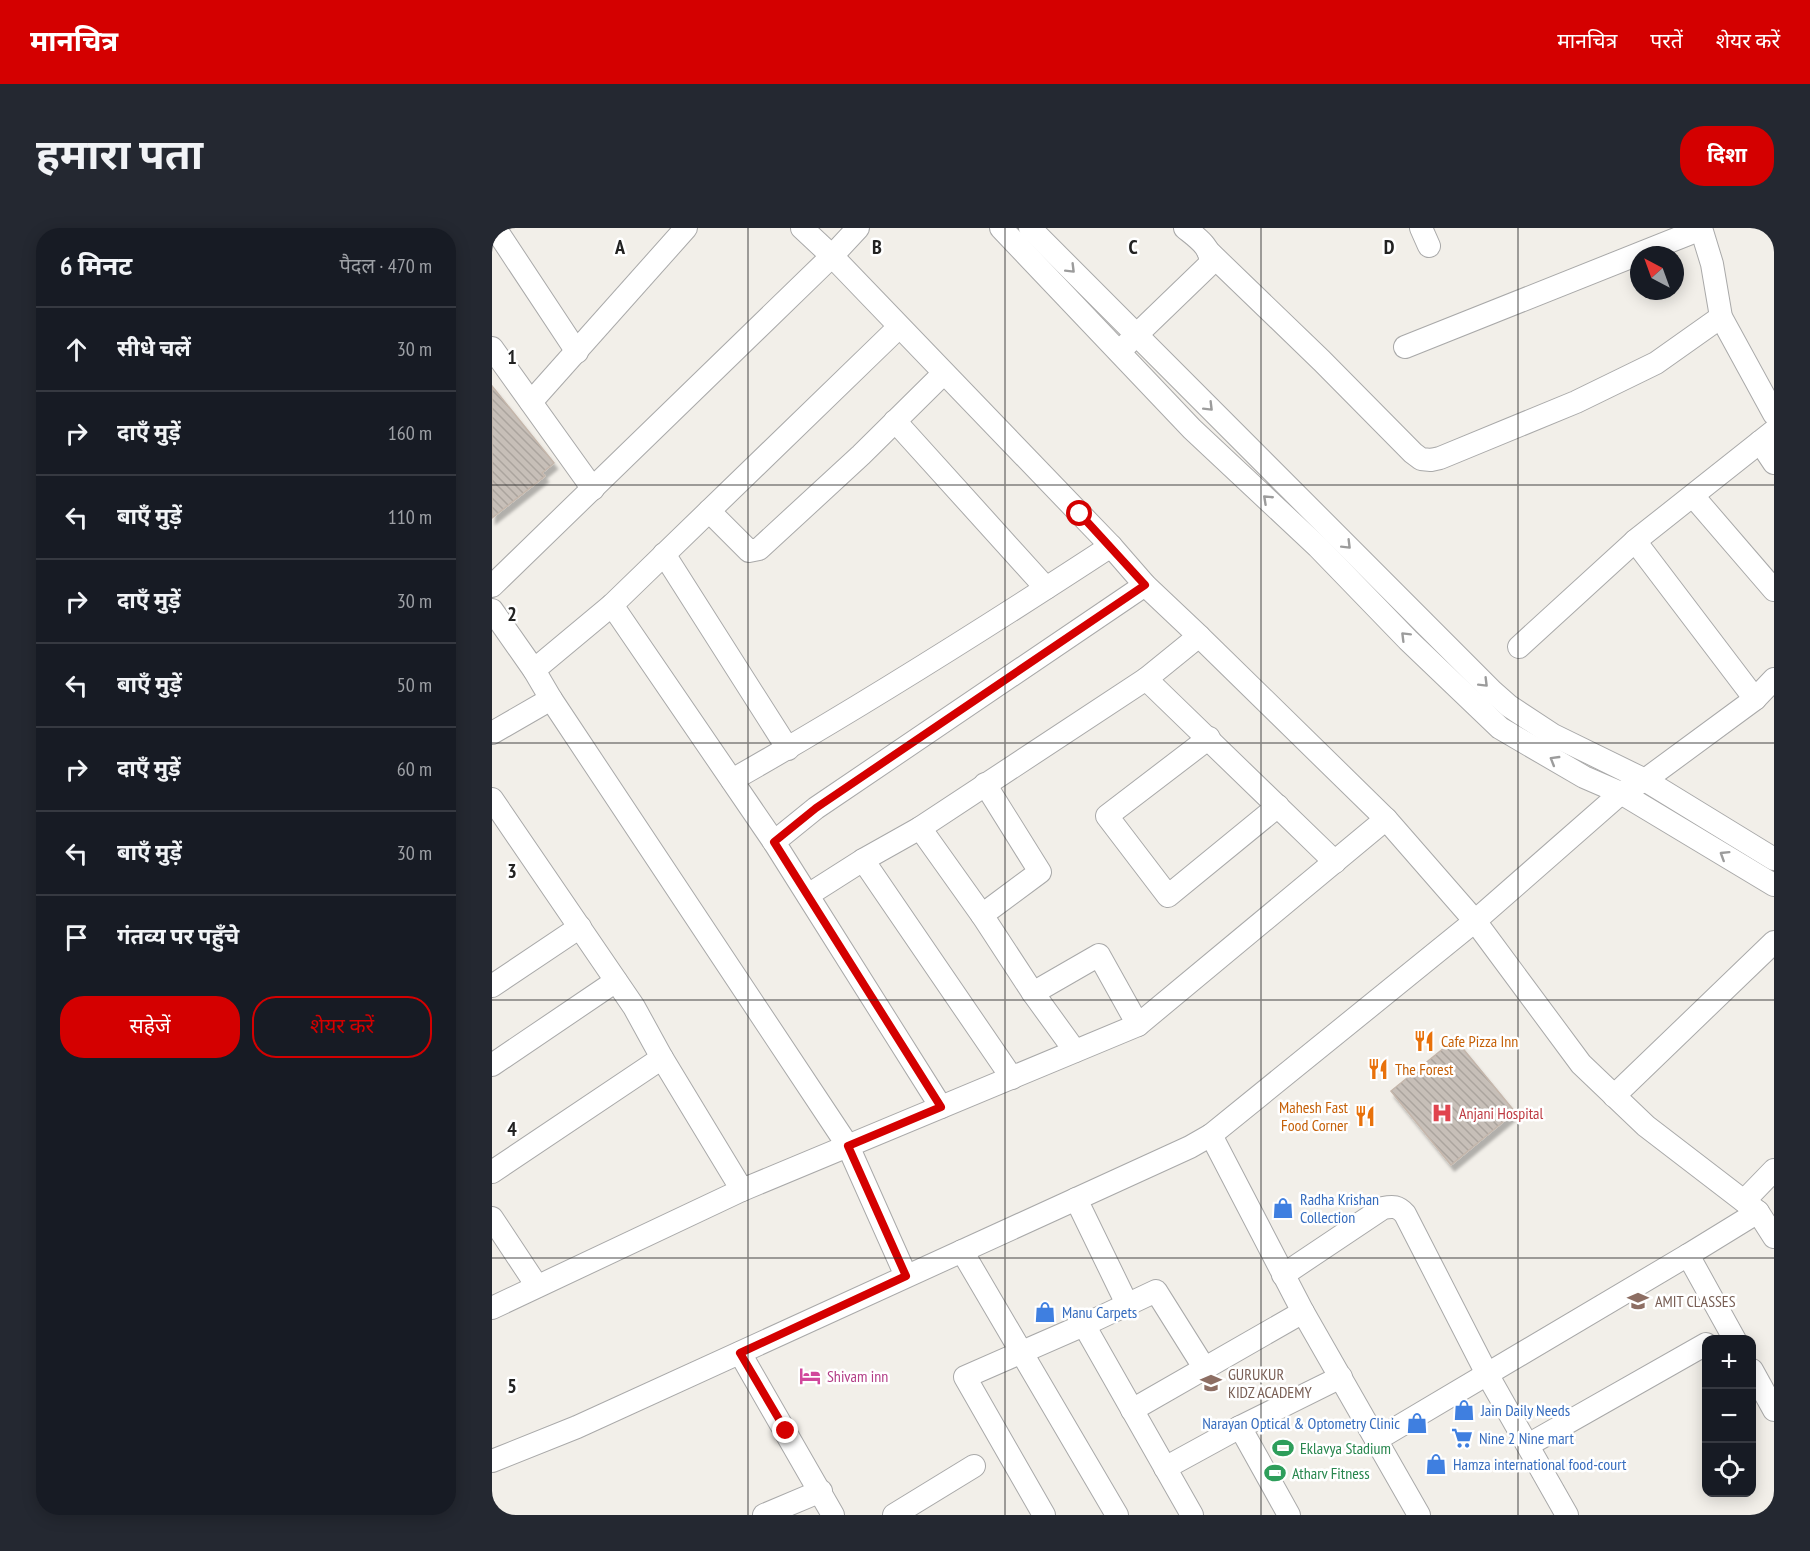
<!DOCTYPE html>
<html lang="hi">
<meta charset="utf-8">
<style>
body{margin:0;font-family:"PT Sans Narrow","Noto Sans Devanagari",sans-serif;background:#242831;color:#f1f3f6}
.controls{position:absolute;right:18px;bottom:18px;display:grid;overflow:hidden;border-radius:12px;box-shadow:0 3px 15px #0003}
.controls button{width:54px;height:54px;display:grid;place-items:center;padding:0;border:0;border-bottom:2px solid #363941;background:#171b24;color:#f1f3f6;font:30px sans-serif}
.compass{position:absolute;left:1138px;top:18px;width:54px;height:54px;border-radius:50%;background:#171b24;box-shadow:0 3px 15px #0003;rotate:319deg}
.stop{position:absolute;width:18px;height:18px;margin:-14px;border:4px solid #d40000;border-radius:50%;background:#fff}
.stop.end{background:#d40000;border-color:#fff;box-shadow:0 2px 6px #0008}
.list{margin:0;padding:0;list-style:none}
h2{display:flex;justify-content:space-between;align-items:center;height:78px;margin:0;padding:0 24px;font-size:26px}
h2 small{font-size:20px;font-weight:400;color:#9ea1a6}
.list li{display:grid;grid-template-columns:39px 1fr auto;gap:18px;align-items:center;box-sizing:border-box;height:84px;padding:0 24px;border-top:2px solid #363941}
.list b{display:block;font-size:22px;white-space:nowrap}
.list em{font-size:20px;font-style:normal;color:#9ea1a6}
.actions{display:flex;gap:12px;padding:18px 24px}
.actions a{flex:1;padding:14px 0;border:2px solid #d40000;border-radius:24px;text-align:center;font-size:21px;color:#d40000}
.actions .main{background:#d40000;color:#fff}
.icon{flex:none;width:33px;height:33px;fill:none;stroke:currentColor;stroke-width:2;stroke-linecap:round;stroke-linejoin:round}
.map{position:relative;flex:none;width:1282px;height:1287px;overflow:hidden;border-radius:24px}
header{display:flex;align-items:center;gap:36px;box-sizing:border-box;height:84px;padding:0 30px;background:#d40000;color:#fff}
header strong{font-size:28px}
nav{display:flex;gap:33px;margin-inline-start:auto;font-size:21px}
.intro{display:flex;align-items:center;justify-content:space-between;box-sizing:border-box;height:144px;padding:0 36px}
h1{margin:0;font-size:42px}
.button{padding:15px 27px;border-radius:24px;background:#d40000;color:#fff;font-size:21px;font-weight:700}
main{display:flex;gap:36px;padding:0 36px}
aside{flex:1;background:#171b24;border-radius:24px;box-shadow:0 3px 15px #0003}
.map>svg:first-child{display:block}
</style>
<header>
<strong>मानचित्र</strong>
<nav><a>मानचित्र</a><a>परतें</a><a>शेयर करें</a></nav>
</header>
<div class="intro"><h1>हमारा पता</h1><a class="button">दिशा</a></div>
<main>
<aside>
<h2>6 मिनट<small>पैदल · 470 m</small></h2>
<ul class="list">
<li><svg class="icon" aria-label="ahead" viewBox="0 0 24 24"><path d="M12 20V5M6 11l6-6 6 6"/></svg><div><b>सीधे चलें</b></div><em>30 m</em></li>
<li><svg class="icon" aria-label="right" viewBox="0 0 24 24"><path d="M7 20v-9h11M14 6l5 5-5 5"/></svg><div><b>दाएँ मुड़ें</b></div><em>160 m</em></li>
<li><svg class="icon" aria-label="left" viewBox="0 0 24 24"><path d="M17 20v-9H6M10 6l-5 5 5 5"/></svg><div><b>बाएँ मुड़ें</b></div><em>110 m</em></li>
<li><svg class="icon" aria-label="right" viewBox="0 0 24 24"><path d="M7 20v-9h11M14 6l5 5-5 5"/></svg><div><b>दाएँ मुड़ें</b></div><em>30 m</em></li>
<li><svg class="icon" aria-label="left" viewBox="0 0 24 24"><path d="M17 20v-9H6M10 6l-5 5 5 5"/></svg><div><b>बाएँ मुड़ें</b></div><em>50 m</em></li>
<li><svg class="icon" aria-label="right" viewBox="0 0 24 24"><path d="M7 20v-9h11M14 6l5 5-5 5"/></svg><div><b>दाएँ मुड़ें</b></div><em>60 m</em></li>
<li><svg class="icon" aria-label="left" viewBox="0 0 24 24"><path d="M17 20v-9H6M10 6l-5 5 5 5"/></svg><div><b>बाएँ मुड़ें</b></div><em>30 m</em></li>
<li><svg class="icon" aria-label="arrive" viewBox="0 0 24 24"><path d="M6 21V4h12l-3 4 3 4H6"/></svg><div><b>गंतव्य पर पहुँचे</b></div></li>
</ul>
<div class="actions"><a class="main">सहेजें</a><a>शेयर करें</a></div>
</aside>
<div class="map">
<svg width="1282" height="1287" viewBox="0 0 1282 1287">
<defs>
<pattern id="building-back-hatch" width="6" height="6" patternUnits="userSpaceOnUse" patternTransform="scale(1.5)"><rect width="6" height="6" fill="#c7bfb8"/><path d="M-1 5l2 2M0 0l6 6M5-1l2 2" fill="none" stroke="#aba49e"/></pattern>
<filter id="shadow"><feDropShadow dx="3.5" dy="6" stdDeviation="1.5" flood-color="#0004"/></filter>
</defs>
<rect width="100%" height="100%" fill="#f2efe9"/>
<g fill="url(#building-back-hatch)" stroke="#c4b6ab" stroke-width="1.5" filter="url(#shadow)">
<polygon points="0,158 62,235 50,245 53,248 0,290"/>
<polygon points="963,811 1023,884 959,937 899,863"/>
</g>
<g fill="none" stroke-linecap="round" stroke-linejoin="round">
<defs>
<g id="minor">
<polyline points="3,0 85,124"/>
<polyline points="310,0 340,28 619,318 653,357 707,408"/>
<polyline points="509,0 700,201 826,319 916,412 1008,500 1092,549 1129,565 1282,657"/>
<polyline points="538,0 1000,463 1017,478 1061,507 1153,552 1282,631"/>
<polyline points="929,0 937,18"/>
<polyline points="1209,0 1220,36 1229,89 1282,186"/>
<polyline points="716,23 830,133 921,225 929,231 939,232 948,230 1084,174 1164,135 1229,89"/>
<path d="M634 117 718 36C721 20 704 9 693 0"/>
<polyline points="913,119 1209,1"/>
<polyline points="0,120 101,261"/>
<polyline points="39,174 194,0"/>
<polyline points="403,193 554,360"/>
<polyline points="1268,214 1282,235"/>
<polyline points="1201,268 1282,362"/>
<polyline points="217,283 257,323 267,321 369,227 451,146"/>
<polyline points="1143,313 1263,471"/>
<polyline points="172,326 296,521"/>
<polyline points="0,358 340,28 366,0"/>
<polyline points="120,377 282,614 449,879"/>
<polyline points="0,382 42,442 59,471 356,918 414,1048"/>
<polyline points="1027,419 1143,313 1282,203"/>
<polyline points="42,442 120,377 407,99"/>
<polyline points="654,451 843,634"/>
<polyline points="0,505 59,471"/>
<polyline points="717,510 615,588 676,668 786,578"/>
<path d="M240 552C369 479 495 399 619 318"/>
<polyline points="0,571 142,779 170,830"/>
<polyline points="428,600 490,687 548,644 493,556"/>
<polyline points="282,614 324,580 653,357"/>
<polyline points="316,667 371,632"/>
<polyline points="490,687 541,765"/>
<polyline points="0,758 88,699"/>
<polyline points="583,823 541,765 607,727 646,797"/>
<polyline points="0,837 124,753"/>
<polyline points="520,850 371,632 428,600 654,451 707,408 894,591"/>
<polyline points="1122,868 1282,714"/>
<polyline points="719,907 811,1084 927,1287"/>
<polyline points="0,944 170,830 250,962"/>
<polyline points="584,971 635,1076"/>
<polyline points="1252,973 1282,942"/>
<polyline points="0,990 45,1058"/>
<polyline points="470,1023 625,1287"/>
<polyline points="1196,1027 1266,984"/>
<path d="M791 1047 891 980C901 978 906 978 913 986L995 1146 1075 1287"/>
<polyline points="0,1080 250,962 646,797 894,591 983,693 1089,836 1154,898 1266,984 1282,1009"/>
<polyline points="592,1097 700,1287"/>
<polyline points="248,1125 341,1287"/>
<polyline points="1260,1142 1282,1182"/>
<polyline points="640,1182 811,1084"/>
<polyline points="884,1212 1196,1027 1243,1112"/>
<polyline points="1036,1217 1214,1116"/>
<polyline points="0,1233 85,1199 698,919 719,907 983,693 1129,565 1153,552 1263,471 1282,451"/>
<polyline points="673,1240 748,1199"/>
<polyline points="272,1287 329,1263"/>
<polyline points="402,1287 482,1238"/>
<polyline points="552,1287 473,1149 592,1097 664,1063 713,1141"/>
<polyline points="797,1287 748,1199 849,1149"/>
</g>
</defs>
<use href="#minor" stroke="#a9a9a9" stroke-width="24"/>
<use href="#minor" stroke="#fff" stroke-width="22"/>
</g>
<defs><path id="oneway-chevron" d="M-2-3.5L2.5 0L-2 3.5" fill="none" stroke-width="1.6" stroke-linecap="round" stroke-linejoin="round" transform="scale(1.5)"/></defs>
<g stroke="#9c9c9c">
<use href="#oneway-chevron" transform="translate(579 41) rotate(45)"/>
<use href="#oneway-chevron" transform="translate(717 179) rotate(45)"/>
<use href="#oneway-chevron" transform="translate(775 271) rotate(-137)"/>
<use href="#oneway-chevron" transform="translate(855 317) rotate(45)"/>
<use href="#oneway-chevron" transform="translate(913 408) rotate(-135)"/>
<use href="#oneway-chevron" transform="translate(992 455) rotate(45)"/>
<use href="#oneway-chevron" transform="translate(1062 532) rotate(-149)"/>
<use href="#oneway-chevron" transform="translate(1232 627) rotate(-148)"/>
</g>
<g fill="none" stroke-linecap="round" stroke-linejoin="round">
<polyline stroke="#d40000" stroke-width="8" points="294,1203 248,1125 414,1048 356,918 449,879 282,614 324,580 653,357 588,286"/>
</g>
<path fill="none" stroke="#222" stroke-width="1.5" stroke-opacity="0.55" d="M256 0V1287M513 0V1287M769 0V1287M1026 0V1287M0 257H1282M0 515H1282M0 772H1282M0 1030H1282"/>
<defs>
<symbol id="restaurant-bare" viewBox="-9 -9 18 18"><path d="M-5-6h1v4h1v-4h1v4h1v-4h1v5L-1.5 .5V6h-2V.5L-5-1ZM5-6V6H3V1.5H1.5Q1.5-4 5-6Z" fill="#e8710a" stroke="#fff" stroke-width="2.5" paint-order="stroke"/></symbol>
<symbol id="hospital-bare" viewBox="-9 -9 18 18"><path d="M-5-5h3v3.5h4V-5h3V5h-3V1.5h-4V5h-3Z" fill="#e0444e" stroke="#fff" stroke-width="2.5" paint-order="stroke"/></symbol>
<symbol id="shop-bare" viewBox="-9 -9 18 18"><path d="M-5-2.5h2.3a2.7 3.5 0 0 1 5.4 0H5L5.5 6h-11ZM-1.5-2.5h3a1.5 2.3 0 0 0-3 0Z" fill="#3f7fe0" stroke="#fff" stroke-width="2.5" paint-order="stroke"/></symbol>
<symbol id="school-bare" viewBox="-9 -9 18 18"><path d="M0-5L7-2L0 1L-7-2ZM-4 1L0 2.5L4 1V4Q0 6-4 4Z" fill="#8d6e63" stroke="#fff" stroke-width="2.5" paint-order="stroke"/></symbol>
<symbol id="hotel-bare" viewBox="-9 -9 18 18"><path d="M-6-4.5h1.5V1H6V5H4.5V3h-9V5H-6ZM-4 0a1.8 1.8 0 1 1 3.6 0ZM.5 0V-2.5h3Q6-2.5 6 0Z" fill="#d1479c" stroke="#fff" stroke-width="2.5" paint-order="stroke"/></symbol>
<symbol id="supermarket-bare" viewBox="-9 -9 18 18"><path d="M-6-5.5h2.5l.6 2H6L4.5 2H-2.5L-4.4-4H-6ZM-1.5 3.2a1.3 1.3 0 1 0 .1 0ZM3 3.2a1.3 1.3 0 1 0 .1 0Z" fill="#3f7fe0" stroke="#fff" stroke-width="2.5" paint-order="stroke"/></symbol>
<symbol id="stadium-bare" viewBox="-9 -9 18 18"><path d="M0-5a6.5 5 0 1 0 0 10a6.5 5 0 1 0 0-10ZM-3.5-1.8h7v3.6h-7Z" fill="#2e9e5b" stroke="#fff" stroke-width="2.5" paint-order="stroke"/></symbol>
</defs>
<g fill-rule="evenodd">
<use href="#restaurant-bare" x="917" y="798" width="30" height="30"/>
<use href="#restaurant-bare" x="871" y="826" width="30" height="30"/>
<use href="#hospital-bare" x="935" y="870" width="30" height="30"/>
<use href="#restaurant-bare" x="858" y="873" width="30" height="30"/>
<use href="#shop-bare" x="776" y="965" width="30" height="30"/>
<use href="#school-bare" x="1131" y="1058" width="30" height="30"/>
<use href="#shop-bare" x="538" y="1069" width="30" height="30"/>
<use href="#hotel-bare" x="303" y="1133" width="30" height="30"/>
<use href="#school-bare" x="704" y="1140" width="30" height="30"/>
<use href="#shop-bare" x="957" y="1167" width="30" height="30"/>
<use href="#shop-bare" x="910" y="1180" width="30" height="30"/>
<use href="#supermarket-bare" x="955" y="1195" width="30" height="30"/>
<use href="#stadium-bare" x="776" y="1205" width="30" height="30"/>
<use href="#shop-bare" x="929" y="1221" width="30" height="30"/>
<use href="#stadium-bare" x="768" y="1230" width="30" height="30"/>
</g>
<g text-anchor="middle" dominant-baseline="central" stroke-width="5" stroke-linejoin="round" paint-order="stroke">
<g font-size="16" fill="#c56008" stroke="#fff" text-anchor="start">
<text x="949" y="813">Cafe Pizza Inn</text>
<text x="903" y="841">The Forest</text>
<text x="856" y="879" text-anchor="end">Mahesh Fast<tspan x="856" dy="18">Food Corner</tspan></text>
</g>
<g font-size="16" fill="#be3a42" stroke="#fff" text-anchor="start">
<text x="967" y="885">Anjani Hospital</text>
</g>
<g font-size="16" fill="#366cbe" stroke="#fff" text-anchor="start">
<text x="808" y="971">Radha Krishan<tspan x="808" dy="18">Collection</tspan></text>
<text x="570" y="1084">Manu Carpets</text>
<text x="989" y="1182">Jain Daily Needs</text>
<text x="908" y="1195" text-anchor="end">Narayan Optical &amp; Optometry Clinic</text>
<text x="987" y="1210">Nine 2 Nine mart</text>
<text x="961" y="1236">Hamza international food-court</text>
</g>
<g font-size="16" fill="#785e54" stroke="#fff" text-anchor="start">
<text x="1163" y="1073">AMIT CLASSES</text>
<text x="736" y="1146">GURUKUR<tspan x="736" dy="18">KIDZ ACADEMY</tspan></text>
</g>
<g font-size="16" fill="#b23c85" stroke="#fff" text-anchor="start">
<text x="335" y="1148">Shivam inn</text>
</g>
<g font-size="16" fill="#27864d" stroke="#fff" text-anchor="start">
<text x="808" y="1220">Eklavya Stadium</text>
<text x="800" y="1245">Atharv Fitness</text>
</g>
</g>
<g font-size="20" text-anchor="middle" font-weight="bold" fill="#222" stroke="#fff" stroke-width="5" stroke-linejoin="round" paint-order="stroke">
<text x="128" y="26">A</text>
<text x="385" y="26">B</text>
<text x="641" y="26">C</text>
<text x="897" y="26">D</text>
<text x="20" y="136">1</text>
<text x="20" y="393">2</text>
<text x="20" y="650">3</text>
<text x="20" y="908">4</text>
<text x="20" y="1165">5</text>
</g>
</svg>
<div class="controls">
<button>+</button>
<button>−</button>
<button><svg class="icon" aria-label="locate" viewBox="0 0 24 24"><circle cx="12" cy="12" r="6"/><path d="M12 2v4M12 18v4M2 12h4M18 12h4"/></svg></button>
</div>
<svg class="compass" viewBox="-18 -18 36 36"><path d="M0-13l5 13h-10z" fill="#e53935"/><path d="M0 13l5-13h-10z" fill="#9ea1a6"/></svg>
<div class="stop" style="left:588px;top:286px"></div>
<div class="stop end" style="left:294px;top:1203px"></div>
</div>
</main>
